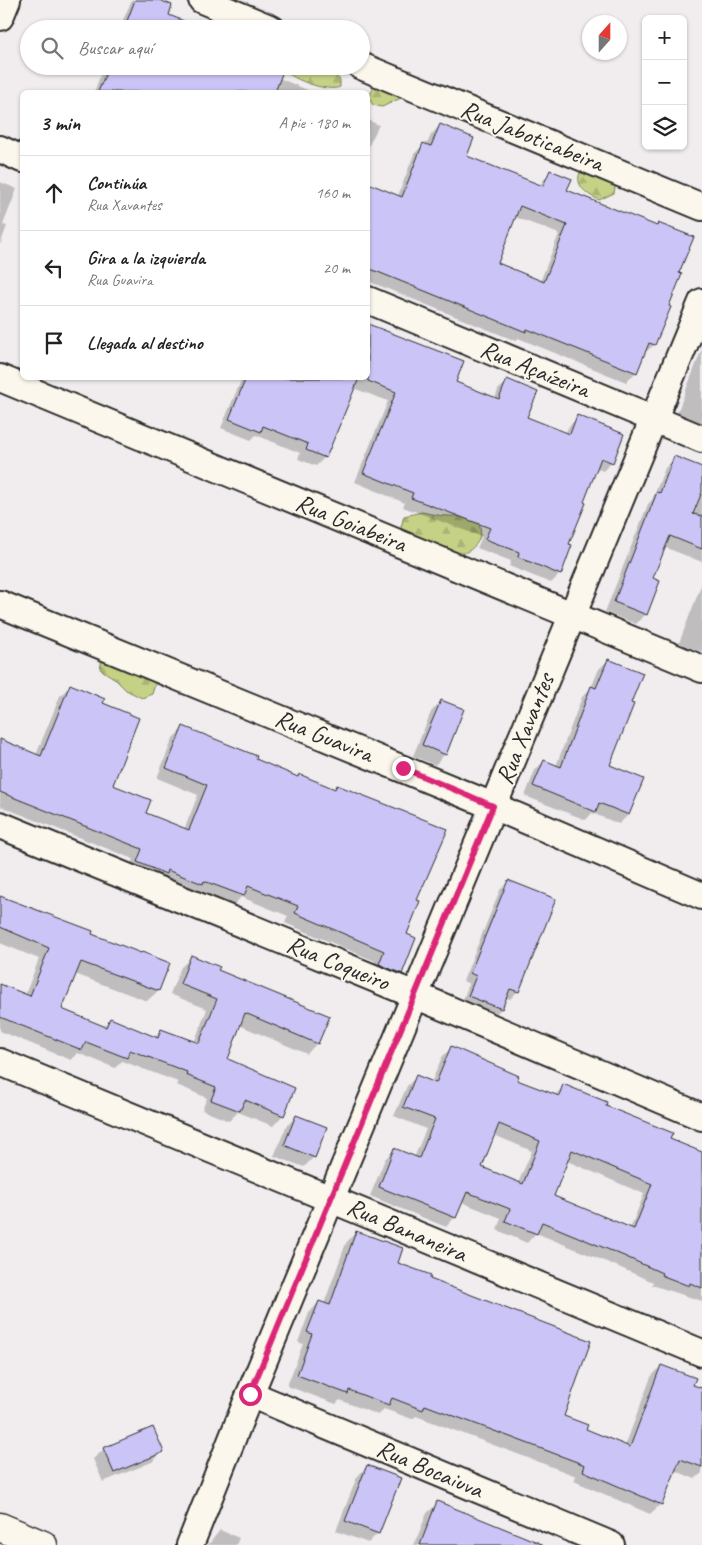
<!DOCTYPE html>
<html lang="es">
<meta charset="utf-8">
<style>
body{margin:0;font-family:Caveat,sans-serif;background:#f2f2f2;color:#222}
.controls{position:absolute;right:15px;top:15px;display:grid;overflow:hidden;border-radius:8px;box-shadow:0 1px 4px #0004}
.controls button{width:45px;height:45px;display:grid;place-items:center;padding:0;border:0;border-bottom:1px solid #e0e0e0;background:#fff;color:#222;font:25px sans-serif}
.compass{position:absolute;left:582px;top:15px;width:45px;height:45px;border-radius:50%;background:#fff;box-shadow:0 1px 4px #0004;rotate:21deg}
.stop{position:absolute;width:15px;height:15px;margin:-11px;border:4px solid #db2777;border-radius:50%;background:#fff}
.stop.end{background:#db2777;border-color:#fff;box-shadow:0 1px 5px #0008}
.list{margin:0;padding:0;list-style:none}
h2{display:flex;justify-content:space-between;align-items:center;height:65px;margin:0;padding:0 20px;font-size:21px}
h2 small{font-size:16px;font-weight:400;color:#767676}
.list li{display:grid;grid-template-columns:32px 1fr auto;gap:15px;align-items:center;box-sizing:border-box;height:75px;padding:0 20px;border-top:1px solid #e0e0e0}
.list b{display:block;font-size:19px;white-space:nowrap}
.list p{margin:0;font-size:16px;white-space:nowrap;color:#767676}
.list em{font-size:16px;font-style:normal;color:#767676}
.icon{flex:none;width:28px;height:28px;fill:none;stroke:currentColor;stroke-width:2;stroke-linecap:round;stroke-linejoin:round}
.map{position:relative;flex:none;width:702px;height:1545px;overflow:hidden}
.search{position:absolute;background:#fff;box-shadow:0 1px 4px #0004;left:20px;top:20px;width:350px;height:55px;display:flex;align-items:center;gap:12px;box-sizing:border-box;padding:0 18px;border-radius:28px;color:#767676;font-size:19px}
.panel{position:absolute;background:#fff;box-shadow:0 1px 4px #0004;left:20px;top:90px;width:350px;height:290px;border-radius:8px}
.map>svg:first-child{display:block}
</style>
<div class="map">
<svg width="702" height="1545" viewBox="0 0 702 1545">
<defs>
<pattern id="forest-firs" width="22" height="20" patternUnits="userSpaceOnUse" patternTransform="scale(1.25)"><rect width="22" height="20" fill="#c5d286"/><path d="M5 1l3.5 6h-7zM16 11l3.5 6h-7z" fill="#a9b474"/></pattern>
</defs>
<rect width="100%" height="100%" fill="#f1edee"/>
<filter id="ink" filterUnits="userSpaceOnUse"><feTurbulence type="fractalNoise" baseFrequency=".02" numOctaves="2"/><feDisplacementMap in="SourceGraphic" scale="10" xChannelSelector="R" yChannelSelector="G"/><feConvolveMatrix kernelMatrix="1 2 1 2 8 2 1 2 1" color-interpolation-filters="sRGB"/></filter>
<g filter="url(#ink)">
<g fill="url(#forest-firs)" stroke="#787e58">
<path d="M281 66H326L340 80V87C328 93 286 78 281 66Z"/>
<polygon points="374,86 403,97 382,107 373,105 369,98"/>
<path d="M583 167 616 182 614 193 599 200C584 193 572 183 583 167Z"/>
<path d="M422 512C431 514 439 516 449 516 454 517 463 514 468 516 492 524 478 555 456 554L402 532 401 527 404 516Z"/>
<polygon points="102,658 156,681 152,694 142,698 126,690 114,678 100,669"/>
</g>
<g fill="#0003" fill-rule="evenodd">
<polygon points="132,0 156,0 167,15 201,29 119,29"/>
<polygon points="104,66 284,66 279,78 312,92 94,92"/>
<polygon points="368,120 379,125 368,147"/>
<path d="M440 125 465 156 539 186 550 172 565 191 656 227 659 224 678 273 654 345 644 353 636 372 626 382 518 338 516 341 368 281V184L398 196 414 154 423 145 426 146 431 135ZM515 217 559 234 540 282 496 264Z"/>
<polygon points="0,182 17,189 3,225 7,226 0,245"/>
<polygon points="368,325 462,362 454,383 495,399 498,390 507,381 526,418 565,434 569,426 578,417 612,462 603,471 596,468 568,545 560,574 551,583 509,566 511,561 477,548 482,537 403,507 405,503 355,482 388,401 353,388 325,457 316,466 298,459 300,453 256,435 251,440 221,428 242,378 368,378"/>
<polygon points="702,349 702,423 677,413"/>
<polygon points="675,458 702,469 702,562 664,547 652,579 646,614 636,624 605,612 648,504 652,500 665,468"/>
<polygon points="702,583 702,652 679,643"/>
<polygon points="608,660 608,766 628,815 619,824 592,813 586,820 525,796 535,770 544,761 556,766 582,697 591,688 599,669"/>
<polygon points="70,686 102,703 111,785 144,814 184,830 198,795 157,778 173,738 183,728 297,778 334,789 337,786 416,901 405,935 401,973 391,983 369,974 375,961 285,923 288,916 241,897 233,906 194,891 128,872 133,859 0,806 0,741 36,755 60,696"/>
<polygon points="441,701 445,754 435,765 413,756 431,712"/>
<polygon points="508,882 518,991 510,999 505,997 501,1009 493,1017 461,1004 469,984 463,981 500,890"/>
<polygon points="0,896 90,934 169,964 158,991 147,1001 75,974 60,1010 103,1027 110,1020 154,1038 162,1030 194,1043 207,1009 170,994 181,967 192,957 217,970 317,1043 307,1054 239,1025 226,1059 283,1115 273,1126 238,1112 229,1121 202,1110 207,1098 177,1085 178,1082 122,1061 115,1068 78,1053 71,1060 0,1031 0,985 25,995 39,959 0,943"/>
<path d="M451 1048 516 1080 554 1096 564 1086 669 1140 702 1153V1301L652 1285 653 1282 614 1265 536 1233 527 1243 497 1230 501 1218 461 1202 455 1217 446 1227 370 1196 385 1159 394 1150 414 1158 426 1129 394 1116 407 1086 416 1077 431 1083 442 1057ZM494 1135 532 1151 518 1183 480 1168ZM567 1161 644 1194 630 1229 552 1197Z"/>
<polygon points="296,1116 314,1157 304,1167 274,1156 286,1127"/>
<polygon points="356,1232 396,1263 428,1280 562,1417 585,1430 625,1446 651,1377 661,1366 691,1386 702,1390 702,1473 695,1479 674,1470 661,1504 650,1514 574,1481 576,1476 416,1416 412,1419 384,1409 378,1415 340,1400 336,1404 287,1386 303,1344 298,1342 309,1313 319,1302 324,1304 346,1243"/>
<polygon points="104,1449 162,1451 152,1462 103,1482 93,1459"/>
<polygon points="367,1466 378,1533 368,1543 336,1531 357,1477"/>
<polygon points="438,1503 541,1545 414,1545 427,1513"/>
<polygon points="220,1530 239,1538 236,1545 208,1545"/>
</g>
<g fill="#cbc5f7" stroke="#2b2b2b" fill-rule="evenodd">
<polygon points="135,0 159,0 172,5 169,15 204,29 124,29"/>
<polygon points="109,66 285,66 275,92 98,92"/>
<path d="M440 124 474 138 467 156 543 186 550 170 572 179 567 190 657 226 658 223 694 237 679 273 682 274 669 306 671 307 655 345 649 343 637 373 527 329 526 332 368 268V183L402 197 423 143 431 146ZM520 206 567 225 544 282 498 263Z"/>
<polygon points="368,324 464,361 456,382 499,399 507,379 538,392 527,417 570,434 577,415 624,434 613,463 601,458 584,502 586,503 569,544 572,545 561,575 518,557 519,552 485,539 490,528 411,498 413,493 363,473 396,392 368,381"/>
<polygon points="246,378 359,378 326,458 306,450 308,444 263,426 261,432 229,419"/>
<polygon points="674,456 702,467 702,492 693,514 702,516 702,549 670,536 653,578 660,581 647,615 614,602 657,492 660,493"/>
<polygon points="608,659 643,673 631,703 634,704 610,765 644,779 629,815 599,803 596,812 533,786 544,760 561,767 591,686 596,688"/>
<polygon points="70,684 105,699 103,703 139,718 113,785 151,800 146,813 189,830 207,785 166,768 183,726 257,756 256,759 298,777 299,774 335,789 337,785 448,829 417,900 420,901 407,934 416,938 402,974 379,964 384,951 295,913 298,906 248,886 244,896 204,881 203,884 167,870 166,874 137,862 142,849 0,792 0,739 41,756"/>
<polygon points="441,700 464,709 446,755 422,745"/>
<polygon points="508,880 556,899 519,992 510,989 502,1009 468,996 476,976 470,973"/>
<polygon points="0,896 93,931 92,934 141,953 142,952 170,963 159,991 81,962 62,1009 106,1027 110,1018 158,1038 161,1029 199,1043 217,999 180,984 191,955 220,967 218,970 330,1016 318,1044 245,1013 228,1059 295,1088 284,1116 245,1100 240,1111 211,1100 216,1087 186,1075 187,1072 130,1050 127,1058 86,1042 82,1050 0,1017 0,984 30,996 49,948 0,927"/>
<path d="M451 1046 519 1076 517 1080 559 1096 563 1084 607 1102 606 1106 673 1133 670 1139 702 1152V1288L690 1283 689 1286 661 1275 662 1273 624 1256 542 1222 537 1234 505 1221 510 1209 467 1192 456 1218 379 1187 394 1148 419 1158 435 1119 403 1107 416 1075 436 1083ZM499 1124 540 1141 523 1184 482 1167ZM572 1150 652 1184 634 1229 554 1196Z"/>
<polygon points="296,1115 327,1127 315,1158 284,1145"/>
<polygon points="356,1231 403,1248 398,1263 431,1275 430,1279 591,1341 564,1416 588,1425 586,1429 630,1447 661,1365 696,1378 693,1385 702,1388 702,1467 680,1459 662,1505 583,1471 585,1465 425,1405 423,1410 392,1398 389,1405 349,1390 348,1394 297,1375 312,1334 307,1332 319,1301 330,1305"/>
<polygon points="153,1427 164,1452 114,1473 103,1448"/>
<polygon points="367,1465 401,1478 379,1534 345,1521"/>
<polygon points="437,1501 542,1544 542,1545 420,1545"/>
</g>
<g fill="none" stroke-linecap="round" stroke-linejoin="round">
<defs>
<g id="minor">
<polyline points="202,0 272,29"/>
<polyline points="0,17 7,0"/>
<polyline points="361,66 702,207"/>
<polyline points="0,149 22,159"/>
<polyline points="368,300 702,439"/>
<polyline points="0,378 702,669"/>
<polyline points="0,604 493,806 702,896"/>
<polyline points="0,825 415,995 702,1117"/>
<polyline points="0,1062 702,1353"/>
<polyline points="250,1394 611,1545"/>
<polyline points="190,1545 250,1394 702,302"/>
</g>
<polyline id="secondary" points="0,1527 43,1545"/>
</defs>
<use href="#minor" stroke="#2b2b2b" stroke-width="30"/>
<use href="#secondary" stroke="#2b2b2b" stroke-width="31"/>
<use href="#minor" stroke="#fbf7ec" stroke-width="26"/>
<use href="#secondary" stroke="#fbf7ec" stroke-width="28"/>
</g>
</g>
<g fill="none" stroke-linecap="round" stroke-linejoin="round" filter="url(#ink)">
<polyline stroke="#db2777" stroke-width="6" points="250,1394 493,806 403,768"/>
</g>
<g text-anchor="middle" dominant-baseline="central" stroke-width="4" stroke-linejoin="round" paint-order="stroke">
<g font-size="25" fill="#2b2b2b" stroke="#fbf7ec">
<text transform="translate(532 136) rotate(22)">Rua Jaboticabeira</text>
<text transform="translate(535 369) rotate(22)">Rua Açaízeira</text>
<text transform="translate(351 523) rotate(22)">Rua Goiabeira</text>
<text transform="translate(525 729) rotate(-68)">Rua Xavantes</text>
<text transform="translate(324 736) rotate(22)">Rua Guavira</text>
<text transform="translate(338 963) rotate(22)">Rua Coqueiro</text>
<text transform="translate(407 1230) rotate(23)">Rua Bananeira</text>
<text transform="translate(430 1469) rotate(23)">Rua Bocaiuva</text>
</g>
</g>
</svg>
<div class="controls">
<button>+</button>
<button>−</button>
<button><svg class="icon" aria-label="layers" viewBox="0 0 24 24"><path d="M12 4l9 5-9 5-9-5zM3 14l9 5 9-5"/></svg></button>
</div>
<svg class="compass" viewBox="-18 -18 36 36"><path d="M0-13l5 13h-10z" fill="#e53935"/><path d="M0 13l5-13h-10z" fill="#767676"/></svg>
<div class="stop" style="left:250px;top:1394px"></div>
<div class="stop end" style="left:403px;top:768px"></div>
<div class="search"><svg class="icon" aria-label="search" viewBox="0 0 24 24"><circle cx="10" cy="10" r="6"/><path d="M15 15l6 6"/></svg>Buscar aquí</div>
<section class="panel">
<h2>3 min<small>A pie · 180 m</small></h2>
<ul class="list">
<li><svg class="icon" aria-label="ahead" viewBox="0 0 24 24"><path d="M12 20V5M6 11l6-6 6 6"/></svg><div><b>Continúa</b><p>Rua Xavantes</p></div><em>160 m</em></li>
<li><svg class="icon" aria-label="left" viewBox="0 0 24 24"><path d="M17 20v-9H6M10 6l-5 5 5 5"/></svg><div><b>Gira a la izquierda</b><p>Rua Guavira</p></div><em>20 m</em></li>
<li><svg class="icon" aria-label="arrive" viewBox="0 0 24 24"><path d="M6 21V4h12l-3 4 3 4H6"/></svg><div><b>Llegada al destino</b></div></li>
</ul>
</section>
</div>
